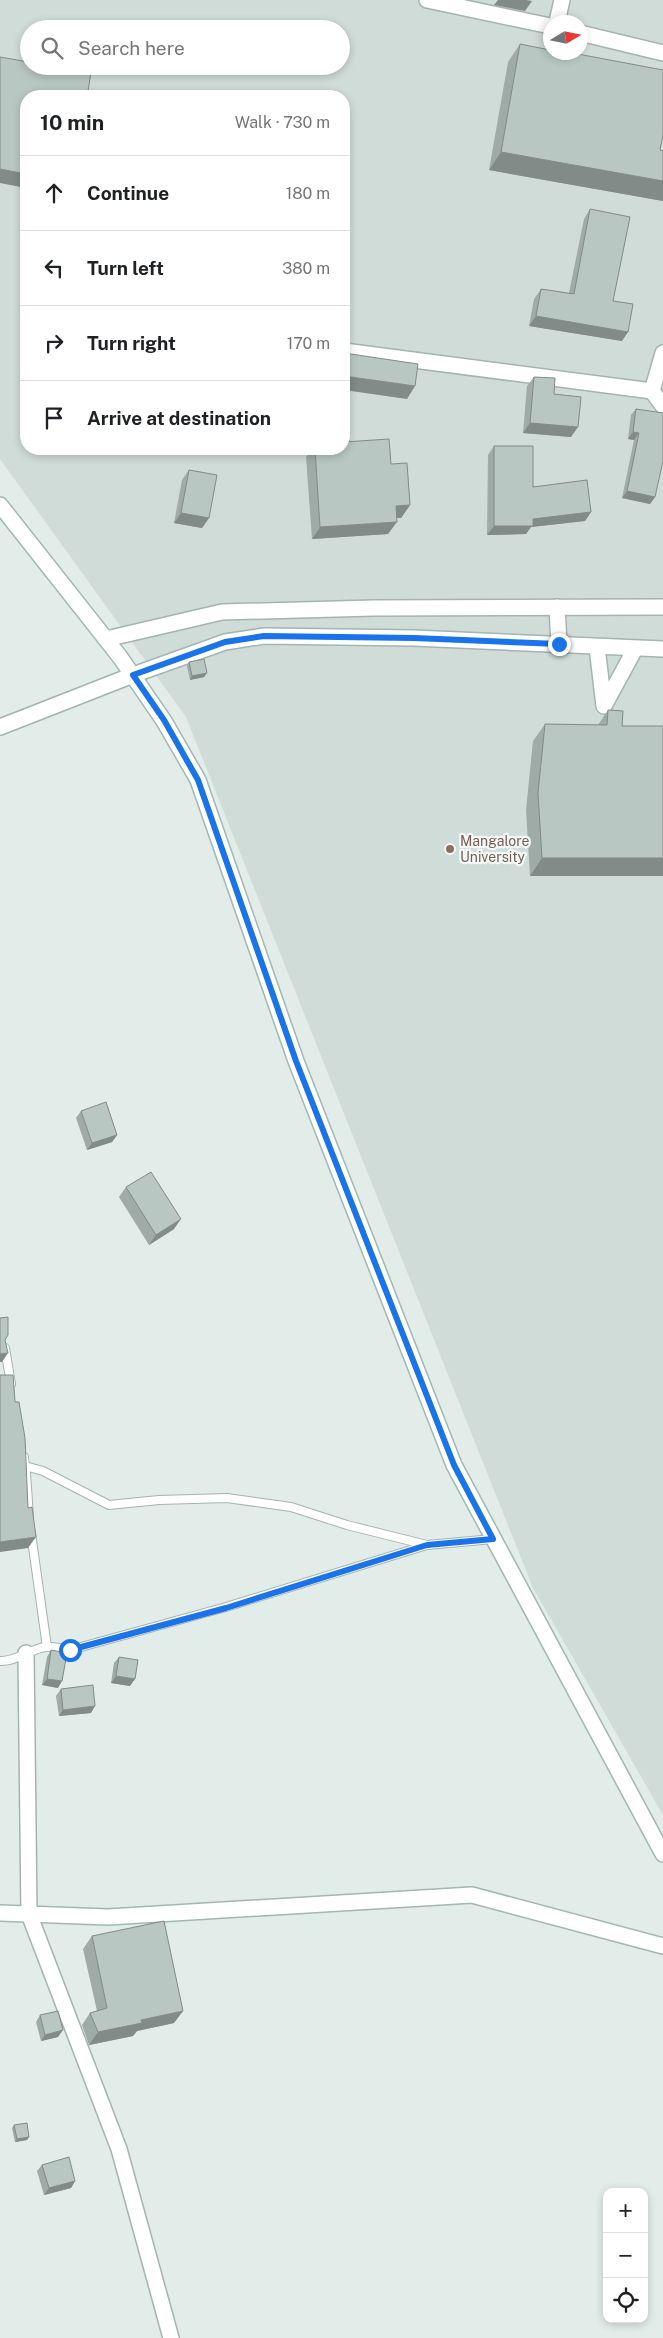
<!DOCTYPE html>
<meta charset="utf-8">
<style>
body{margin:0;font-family:"Public Sans",sans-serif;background:#f2f2f2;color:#202124}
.controls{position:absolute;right:15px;bottom:15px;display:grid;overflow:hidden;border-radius:10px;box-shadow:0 2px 8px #0003}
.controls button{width:45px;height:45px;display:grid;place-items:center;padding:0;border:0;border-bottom:1px solid #e0e0e0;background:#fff;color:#202124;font:25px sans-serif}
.compass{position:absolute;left:543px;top:15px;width:45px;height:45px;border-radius:50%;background:#fff;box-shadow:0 2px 8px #0003;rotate:80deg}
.stop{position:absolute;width:15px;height:15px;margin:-11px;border:4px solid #1a73e8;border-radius:50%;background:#fff}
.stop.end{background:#1a73e8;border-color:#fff;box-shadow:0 1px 5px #0008}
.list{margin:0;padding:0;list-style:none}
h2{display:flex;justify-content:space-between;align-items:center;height:65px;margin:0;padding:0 20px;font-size:21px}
h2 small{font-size:16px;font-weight:400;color:#757577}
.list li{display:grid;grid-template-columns:32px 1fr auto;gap:15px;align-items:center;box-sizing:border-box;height:75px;padding:0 20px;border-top:1px solid #e0e0e0}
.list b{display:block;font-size:19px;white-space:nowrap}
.list em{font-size:16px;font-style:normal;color:#757577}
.icon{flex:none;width:28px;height:28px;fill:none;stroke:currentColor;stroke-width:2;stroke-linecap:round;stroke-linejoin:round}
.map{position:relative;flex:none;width:663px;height:2338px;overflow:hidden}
.search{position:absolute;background:#fff;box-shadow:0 2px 8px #0003;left:20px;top:20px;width:330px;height:55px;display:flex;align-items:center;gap:12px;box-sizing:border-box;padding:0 18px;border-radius:28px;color:#757577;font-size:19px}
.panel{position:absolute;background:#fff;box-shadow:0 2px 8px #0003;left:20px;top:90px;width:330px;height:365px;border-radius:20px}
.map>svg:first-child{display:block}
</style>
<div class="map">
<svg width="663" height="2338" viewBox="0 0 663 2338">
<rect width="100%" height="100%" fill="#e2ece9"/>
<path fill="#d0dcd8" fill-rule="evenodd" d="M0 0H663V1815L533 1588 186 717 0 459ZM550 22H580V52H550ZM29 29H341V66H29ZM26 96H344V449H26Z"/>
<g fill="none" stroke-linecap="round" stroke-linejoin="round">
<defs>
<g id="lane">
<polyline points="5,1348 11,1384"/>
<polyline points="24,1457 25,1466 43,1471 109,1505 159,1500 227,1498 291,1507 347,1525 427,1545 493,1539"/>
<polyline points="26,1473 29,1517"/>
<polyline points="31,1533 47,1647"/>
<path d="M0 1661C16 1662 29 1649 46 1647 53 1646 62 1649 70 1650L226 1607 427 1545"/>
</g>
<g id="street">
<polyline points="427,0 550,26"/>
<polyline points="557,22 562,0"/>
<polyline points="580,33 663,53"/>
<polyline points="344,351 652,391 663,353"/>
<polyline points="652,391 663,406"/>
<polyline points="557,607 559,644"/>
<polyline points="106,639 222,612 373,608 663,607"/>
<polyline points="597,647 604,706 635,649"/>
<polyline points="0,727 133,675 225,642 264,636 414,638 663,649"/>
<polyline points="26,1653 29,1914 119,2149 171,2338"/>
</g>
<g id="secondary">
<polyline points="0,505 120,657 164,721 198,780 296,1061 454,1465 663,1854"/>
<polyline points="0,1913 108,1917 472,1895 663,1946"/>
</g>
</defs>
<use href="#lane" stroke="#a5b4b0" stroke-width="10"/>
<use href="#street" stroke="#a5b4b0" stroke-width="18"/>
<use href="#secondary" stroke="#a1b8b1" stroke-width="18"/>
<use href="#lane" stroke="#fff" stroke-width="8"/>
<use href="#street" stroke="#fff" stroke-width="15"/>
<use href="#secondary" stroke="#fff" stroke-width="15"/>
</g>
<g fill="#9eaba7">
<polygon points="520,44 660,150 663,151 663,201 489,170 508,62"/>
<polygon points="590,209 613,301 622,341 529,326 534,299 541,289 569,293 584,219"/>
<polygon points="534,377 554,394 571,437 523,433 527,386"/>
<polygon points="636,409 655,497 650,504 622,498 634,440 628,439 631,415"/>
<polygon points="494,446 533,487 591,512 585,521 531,527 526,534 487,535 488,455"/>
<polygon points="312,449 344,449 391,464 410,505 401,518 397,518 388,534 312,539 306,457"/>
<polygon points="189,470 209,518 202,528 174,523 182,480"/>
<polygon points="189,662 204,677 190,680 187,666"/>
<polygon points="608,710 622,726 663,726 530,876 526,810 533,741 545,724 598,725"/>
<polygon points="81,1111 117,1135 112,1142 87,1150 76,1118"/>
<polygon points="126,1187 174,1229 149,1245 119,1197"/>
<polygon points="51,1650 58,1688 42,1685 47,1657"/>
<polygon points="119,1657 130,1686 111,1683 114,1663"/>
<polygon points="61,1689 91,1713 59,1716 56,1696"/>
<polygon points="92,1936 174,2023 137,2031 133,2036 89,2045 82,2025 90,2013 97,2011 83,1949"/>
<polygon points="40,2015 58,2037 41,2041 36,2022"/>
<polygon points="14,2125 29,2137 27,2140 15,2142 12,2128"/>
<polygon points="42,2165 75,2181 71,2188 44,2195 37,2171"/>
</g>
<g fill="#818b88">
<polygon points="498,0 526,0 532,1 525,11 494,5"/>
<polygon points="501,152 663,181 663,201 489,170"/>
<polygon points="0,169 26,174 26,188 0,183"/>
<polygon points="536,316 628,332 622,341 529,326"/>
<polygon points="344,376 415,386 407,399 344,390"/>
<polygon points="530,423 578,427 571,437 523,433"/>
<polygon points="633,432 639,433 634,440 628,439"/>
<polygon points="627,491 655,497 650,504 622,498"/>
<polygon points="410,505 401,518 387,518 396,506"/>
<polygon points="591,512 585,521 531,527 526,534 487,535 494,526 533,519"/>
<polygon points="181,513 209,518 202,528 174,523"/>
<polygon points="397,522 388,534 312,539 320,527"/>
<polygon points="207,673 204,677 190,680 192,676"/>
<polygon points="542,858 663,858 663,876 530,876"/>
<polygon points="117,1135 112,1142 87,1150 92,1143"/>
<polygon points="181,1219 174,1229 149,1245 156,1235"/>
<polygon points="8,1353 2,1362 0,1362 0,1354"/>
<polygon points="36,1537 28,1548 0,1552 0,1542"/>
<polygon points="116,1676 135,1679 130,1686 111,1683"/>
<polygon points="47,1679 62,1681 58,1688 42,1685"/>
<polygon points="95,1706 91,1713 59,1716 63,1710"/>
<polygon points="183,2011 174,2023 137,2031 133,2036 89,2045 98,2032 141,2020"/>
<polygon points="63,2030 58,2037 41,2041 45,2035"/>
<polygon points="29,2137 27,2140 15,2142 17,2139"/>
<polygon points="75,2181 71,2188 44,2195 49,2188"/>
</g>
<g fill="#b8c7c2" stroke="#818b88">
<polygon points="520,44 550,50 550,52 567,52 663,70 663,135 660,150 663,151 663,181 501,152"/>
<polygon points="0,57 29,62 29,66 55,66 91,72 88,91 85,91 85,96 26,96 26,174 0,169"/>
<polygon points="590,209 630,217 613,301 633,304 628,332 536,316 541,289 574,294"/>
<polygon points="344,353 418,364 415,386 344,376"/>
<polygon points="534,377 555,378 554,394 581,397 578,427 530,423"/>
<polygon points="636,409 663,413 663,461 655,497 627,491 639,433 633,432"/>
<polygon points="389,439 391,464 407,463 410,505 396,506 397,522 320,527 315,449 344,449 344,442"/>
<polygon points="494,446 533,446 533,487 587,480 591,512 533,519 533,526 494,526"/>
<polygon points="189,470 217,475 209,518 181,513"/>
<polygon points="204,659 207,673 192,676 189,662"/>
<polygon points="608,710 623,711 622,726 663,726 663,858 542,858 538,793 545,724 607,725"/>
<polygon points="106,1102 117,1135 92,1143 81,1111"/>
<polygon points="151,1172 181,1219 156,1235 126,1187"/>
<polygon points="8,1317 8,1335 5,1340 8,1353 0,1354 0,1318"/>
<polygon points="0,1375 13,1375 15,1402 19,1402 25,1438 28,1508 32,1507 36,1537 0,1542"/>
<polygon points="51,1650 67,1653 62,1681 47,1679"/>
<polygon points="119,1657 138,1660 135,1679 116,1676"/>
<polygon points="93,1685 95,1706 63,1710 61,1689"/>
<polygon points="164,1921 183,2011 141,2020 142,2023 98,2032 90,2013 107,2008 92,1936"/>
<polygon points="58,2011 63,2030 45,2035 40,2015"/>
<polygon points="27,2123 29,2137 17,2139 14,2125"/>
<polygon points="69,2157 75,2181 49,2188 42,2165"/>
</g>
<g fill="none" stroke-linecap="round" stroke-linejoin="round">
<polyline stroke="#1a73e8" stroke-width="6" points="70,1650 226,1608 427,1545 493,1539 454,1465 296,1061 198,780 164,720 133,675 225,642 264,636 414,638 559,644"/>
</g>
<circle fill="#8d6e63" stroke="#f3f9f6" stroke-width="2" cx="450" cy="849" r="5"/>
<g text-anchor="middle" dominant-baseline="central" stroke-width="4.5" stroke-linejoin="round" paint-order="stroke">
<g font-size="14" fill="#785e54" stroke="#f3f9f6" text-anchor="start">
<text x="460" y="841">Mangalore<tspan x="460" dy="16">University</tspan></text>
</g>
</g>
</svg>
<div class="controls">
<button>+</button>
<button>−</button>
<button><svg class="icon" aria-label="locate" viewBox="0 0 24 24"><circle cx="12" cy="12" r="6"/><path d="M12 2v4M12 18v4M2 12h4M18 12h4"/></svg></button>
</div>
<svg class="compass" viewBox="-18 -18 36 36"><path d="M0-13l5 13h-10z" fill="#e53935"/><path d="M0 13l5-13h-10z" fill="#757577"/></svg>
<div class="stop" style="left:70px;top:1650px"></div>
<div class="stop end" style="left:559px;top:644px"></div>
<div class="search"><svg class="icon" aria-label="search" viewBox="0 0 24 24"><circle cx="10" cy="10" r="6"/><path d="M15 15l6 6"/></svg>Search here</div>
<section class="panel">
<h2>10 min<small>Walk · 730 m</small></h2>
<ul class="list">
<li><svg class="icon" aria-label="ahead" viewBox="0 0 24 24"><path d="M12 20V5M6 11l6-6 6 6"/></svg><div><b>Continue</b></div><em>180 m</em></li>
<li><svg class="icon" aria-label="left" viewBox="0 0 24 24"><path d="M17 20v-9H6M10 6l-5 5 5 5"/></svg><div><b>Turn left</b></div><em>380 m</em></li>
<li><svg class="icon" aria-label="right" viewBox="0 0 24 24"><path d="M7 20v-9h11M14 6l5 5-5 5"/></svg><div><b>Turn right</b></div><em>170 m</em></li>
<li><svg class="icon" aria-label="arrive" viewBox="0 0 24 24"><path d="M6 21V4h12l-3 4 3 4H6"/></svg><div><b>Arrive at destination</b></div></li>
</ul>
</section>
</div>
